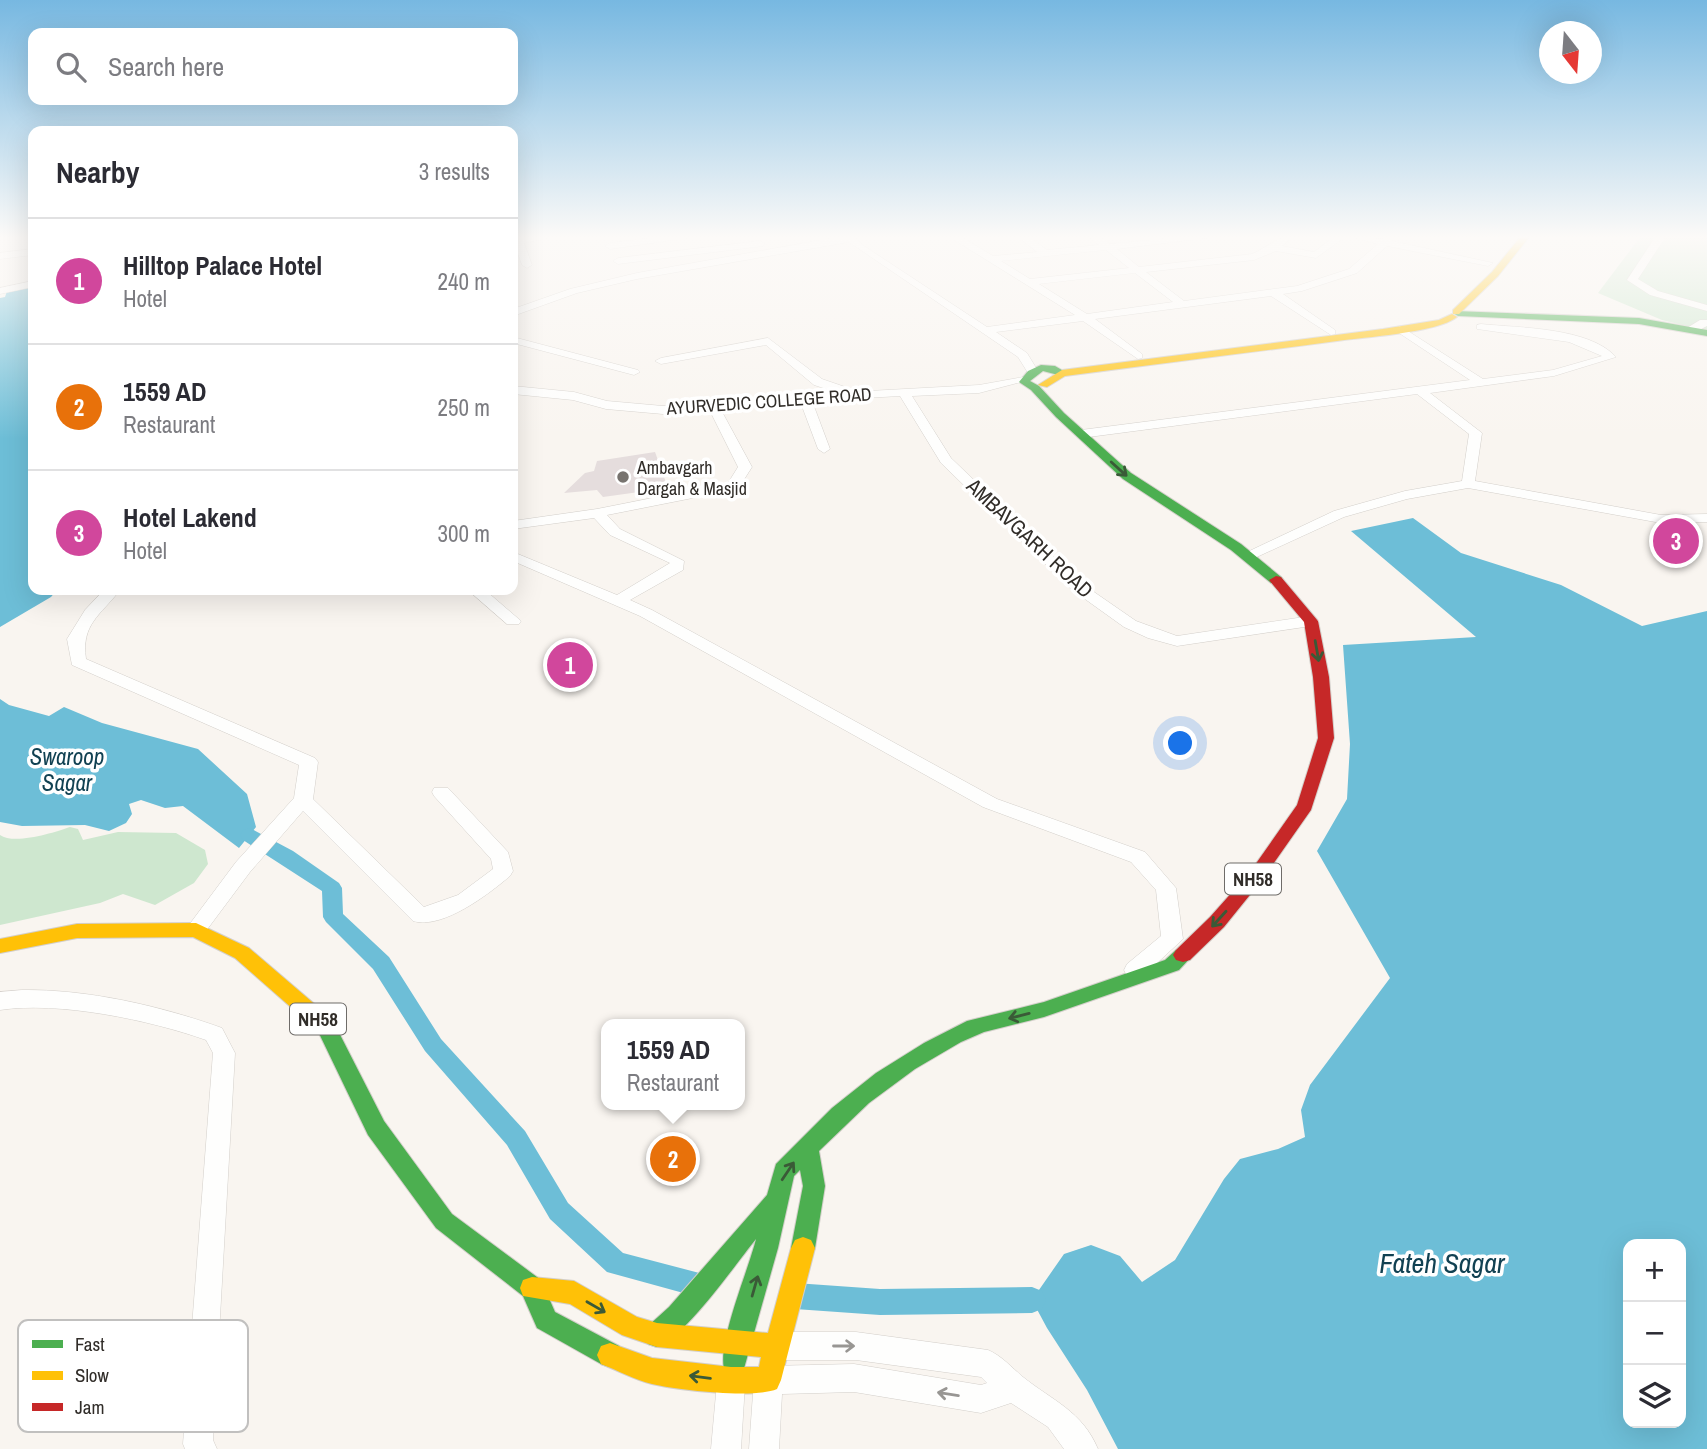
<!DOCTYPE html>
<meta charset="utf-8">
<style>
body{margin:0;font-family:"Archivo Narrow",sans-serif;background:#f2f2f3;color:#2b2b33}
.controls{position:absolute;right:21px;bottom:21px;display:grid;overflow:hidden;border-radius:14px;box-shadow:0 7px 28px #0002}
.controls button{width:63px;height:63px;display:grid;place-items:center;padding:0;border:0;border-bottom:2px solid #e1e1e2;background:#fff;color:#2b2b33;font:35px sans-serif}
.compass{position:absolute;left:1539px;top:21px;width:63px;height:63px;border-radius:50%;background:#fff;box-shadow:0 7px 28px #0002;rotate:163deg}
.you{position:absolute;left:1181px;top:744px;width:24px;height:24px;margin:-18px;border:5px solid #fff;border-radius:50%;background:#1a73e8;box-shadow:0 0 0 10px #1a73e833}
.badge{display:grid;place-items:center;width:46px;height:46px;border-radius:50%;background:#77736f;color:#fff;font-size:23px;font-weight:700}
.pin{position:absolute;translate:-50% -50%;border:4px solid #fff;box-shadow:0 2px 7px #0006}
.popup{position:absolute;left:601px;top:1019px;width:144px;height:91px;box-sizing:border-box;display:grid;place-content:center;border-radius:14px;background:#fff;filter:drop-shadow(0 2px 5px #0005);font-size:23px;white-space:nowrap;color:#7c7c81}
.popup b{font-size:26px;color:#2b2b33}
.popup::after{content:'';position:absolute;left:50%;top:100%;margin-left:-14px;border:14px solid transparent;border-top-color:#fff}
.list{margin:0;padding:0;list-style:none}
h2{display:flex;justify-content:space-between;align-items:center;height:91px;margin:0;padding:0 28px;font-size:30px}
h2 small{font-size:23px;font-weight:400;color:#7c7c81}
.list li{display:grid;grid-template-columns:46px 1fr auto;gap:21px;align-items:center;box-sizing:border-box;height:126px;padding:0 28px;border-top:2px solid #e1e1e2}
.list b{display:block;font-size:26px;white-space:nowrap}
.list p{margin:0;font-size:23px;white-space:nowrap;color:#7c7c81}
.list em{font-size:23px;font-style:normal;color:#7c7c81}
.icon{flex:none;width:38px;height:38px;fill:none;stroke:currentColor;stroke-width:2;stroke-linecap:round;stroke-linejoin:round}
.map{position:relative;flex:none;width:1707px;height:1449px;overflow:hidden}
.search{position:absolute;background:#fff;box-shadow:0 7px 28px #0002;left:28px;top:28px;width:490px;height:77px;display:flex;align-items:center;gap:18px;box-sizing:border-box;padding:0 24px;border-radius:14px;color:#7c7c81;font-size:26px}
.panel{position:absolute;background:#fff;box-shadow:0 7px 28px #0002;left:28px;top:126px;width:490px;height:469px;border-radius:14px}
.map>svg:first-child{display:block}
</style>
<div class="map">
<svg width="1707" height="1449" viewBox="0 0 1707 1449">
<rect width="100%" height="100%" fill="#f9f5f0"/>
<g fill="#cee7cf">
<polygon points="1641,236 1707,236 1707,331 1662,320 1598,293"/>
<path d="M70 827 78 829 83 840 118 832 176 833 205 850 208 864 194 883 155 905 123 894 100 903 0 925V835C14 845 53 833 70 827Z"/>
</g>
<g fill="#6dbed7" fill-rule="evenodd">
<polygon points="33,286 33,590 57,590 51,597 0,627 0,298 5,297 7,291"/>
<path d="M1413 518 1461 553 1561 585 1642 626 1707 611V1449H1118L1087 1390 1047 1328 1032 1300 1064 1254 1091 1245 1120 1256 1142 1282 1175 1260 1224 1179 1240 1159 1278 1149 1305 1137 1301 1110 1310 1085 1390 978 1317 851 1347 799 1350 744 1343 645 1476 637 1351 531ZM1628 1244H1681V1423H1628Z"/>
<polygon points="0,699 9,705 49,716 64,707 102,723 198,749 247,794 256,827 239,848 183,806 165,808 141,800 129,804 132,814 126,823 109,831 85,825 22,826 0,822"/>
</g>
<g fill="none" stroke-linecap="round" stroke-linejoin="round">
<g fill="#6dbed7" fill-rule="evenodd">
<polygon points="250,828 293,851 339,883 342,888 343,914 389,957 441,1039 525,1131 568,1203 623,1253 707,1275 711,1284 707,1293 698,1297 607,1272 550,1219 507,1145 425,1051 373,969 326,922 323,917 322,891 243,840 240,835 243,830"/>
<polygon points="795,1283 880,1289 1032,1287 1042,1291 1046,1300 1042,1309 1032,1313 880,1315 795,1309 785,1305 781,1296 785,1287"/>
</g>
</g>
<polygon fill="#e5dddd" points="655,452 668,488 603,497 597,490 564,493 585,473 594,471 597,461"/>
<g fill="none" stroke-linecap="round" stroke-linejoin="round">
<defs>
<g id="street">
<polygon points="532,236 557,236 524,243 532,265 527,268 522,265 513,239"/>
<polygon points="670,236 701,236 610,249 605,246 610,243"/>
<path d="M844 236H854L861 244 987 327 1075 315 948 236H960L993 256 1037 252 1017 236H1028L1047 250 1099 245 1088 236H1099L1110 244 1163 239 1160 236H1221L1117 249 1139 267 1252 254C1266 248 1278 236 1294 236L1282 246 1314 252 1335 236H1346L1316 258 1276 251 1254 260 1146 272 1184 301 1297 286 1349 269 1378 244 1348 236 1383 239 1386 236H1397L1392 241 1493 263 1488 266 1387 246 1357 273 1302 291 1283 294 1335 330V334L1331 335 1271 296 1095 319 1142 354V358L1138 359 1083 321 996 332 1027 353 1038 371 1032 374 1028 373 1018 357 849 242 637 279 577 293 513 316V309L570 289 637 273ZM1106 250 1129 268 1030 279 1001 261ZM1135 273 1173 302 1087 314 1039 284Z"/>
<polygon points="1656,236 1666,236 1638,279 1658,291 1707,305 1707,311 1650,295 1627,280"/>
<polygon points="760,241 765,244 763,246 618,264 613,261 618,258"/>
<polygon points="33,249 33,255 0,259 0,253"/>
<polygon points="33,281 33,287 0,294 0,288"/>
<polygon points="1700,320 1707,320 1707,326 1695,332 1687,332 1687,328"/>
<path d="M1481 324C1519 328 1589 327 1616 357L1554 376 1430 393 1482 433 1475 481 1661 515 1707 514V522L1661 523 1468 488 1407 499 1344 517 1248 561 1241 557 1243 554 1334 511 1405 491 1462 481 1469 434 1417 394 1081 438 1075 434 1081 430 1470 380 1396 331 1395 329 1400 326 1483 379 1553 370 1602 356 1569 342 1477 329V325Z"/>
<polygon points="513,337 638,370 640,372 634,375 513,343"/>
<polygon points="768,338 822,379 848,388 850,392 979,385 1029,376 1029,380 979,393 912,396 951,458 1081,583 1136,621 1177,636 1311,616 1319,621 1311,626 1177,646 1148,638 1124,627 1071,589 941,463 900,396 812,401 830,449 824,453 818,449 800,401 720,408 752,467 738,489 607,515 620,529 684,561 683,570 630,600 652,610 997,799 1145,852 1176,888 1183,939 1143,976 1135,978 1127,976 1124,970 1127,964 1161,936 1156,890 1131,862 983,807 640,616 513,561 513,552 617,595 670,563 610,535 594,518 513,529 513,521 597,509 728,483 738,467 709,409 663,414 606,409 573,400 513,394 513,386 574,392 607,401 663,406 836,392 814,385 766,345 661,364 655,361 661,358"/>
<path d="M104 590H120C100 616 81 624 86 659L315 758 318 762 313 799 424 907 458 895 493 869 491 859 434 796 432 792 434 788H448L508 852 513 871 510 876C489 894 442 930 413 921L303 811 250 872 203 935 196 938 189 935 186 930 189 925 236 862 294 798 299 765 72 665 67 639 85 610Z"/>
<polygon points="468,590 485,590 521,621 519,624 507,624"/>
<path d="M22 990C87 989 161 1006 222 1028L235 1053 213 1440 217 1449H185L183 1444 213 1053 206 1040C150 1020 58 1001 0 1010V992Z"/>
<path d="M782 1332H856L988 1350C1002 1356 1011 1367 1023 1377 1053 1401 1082 1411 1098 1449H1064L1048 1427 1011 1403 981 1413 854 1392 782 1394 779 1449H749L754 1380 758 1370 768 1366 854 1364 981 1385 987 1383 981 1377 856 1360H782L772 1356 768 1346 772 1336Z"/>
<polygon points="731,1369 741,1373 745,1383 741,1449 711,1449 717,1383 721,1373"/>
</g>
<g id="fast">
<polygon points="1455,311 1639,318 1707,330 1707,336 1639,324 1458,316 1453,313"/>
<polygon points="1041,365 1055,366 1067,373 1062,376 1043,371 1030,381 1039,386 1064,413 1131,473 1241,544 1281,577 1283,580 1281,583 1271,583 1231,550 1123,479 1056,417 1031,390 1019,382 1028,371"/>
<path d="M1183 948 1190 950 1193 955 1179 970 1044 1017 984 1032 961 1042 915 1069 869 1103 819 1151 825 1186 815 1248 811 1256 803 1259 795 1256 791 1248 803 1186 800 1170 794 1176 778 1248 743 1372 734 1376 725 1372C715 1347 749 1269 756 1239 734 1266 687 1335 657 1347L648 1344 645 1335 648 1326 669 1307 767 1195 776 1164 832 1108 876 1073 924 1043 967 1021 1044 1002 1165 960 1176 950Z"/>
<polygon points="325,1017 332,1019 384,1121 452,1214 541,1280 555,1312 619,1346 623,1355 619,1364 610,1367 601,1364 537,1328 523,1296 436,1228 368,1135 315,1025 318,1019"/>
</g>
<g id="slow">
<polygon points="1521,236 1530,236 1498,276 1459,314 1453,314 1453,310 1492,272"/>
<path d="M1452 314 1457 317C1437 333 1364 337 1337 341 1246 353 1155 364 1065 376L1047 387 1038 385 1062 370 1383 329 1439 320Z"/>
<polygon points="196,923 249,948 332,1019 335,1025 332,1031 325,1033 318,1031 235,958 193,937 77,938 0,953 0,939 77,924"/>
<path d="M803 1237 811 1240 815 1248 781 1380 777 1389C754 1399 678 1390 652 1384 635 1380 617 1370 601 1364L597 1355 601 1346 610 1343 652 1358 731 1367H759L761 1357 657 1347 622 1335 570 1304 523 1296 520 1288 523 1280 532 1277 574 1281 637 1317 657 1323 768 1333 791 1248 795 1240Z"/>
</g>
<polygon id="jam" points="1276,576 1281,577 1318,621 1329,677 1334,738 1311,810 1262,880 1224,927 1190,960 1183,962 1176,960 1173,955 1176,950 1210,917 1250,872 1297,805 1318,738 1313,677 1304,622 1269,580"/>
</defs>
<use href="#street" stroke="#d3cfca" stroke-width="1"/>
<use href="#fast" stroke="#d3cfca" stroke-width="2"/>
<use href="#slow" stroke="#d3cfca" stroke-width="2"/>
<use href="#jam" stroke="#d3cfca" stroke-width="2"/>
<use href="#street" fill="#fefefd" fill-rule="evenodd"/>
<use href="#fast" fill="#4caf50" fill-rule="evenodd"/>
<use href="#slow" fill="#ffc107" fill-rule="evenodd"/>
<use href="#jam" fill="#c62828" fill-rule="evenodd"/>
</g>
<defs><path id="oneway-shaft" d="M-6 0H5M1.5-3L5.5 0L1.5 3" fill="none" stroke-width="1.6" stroke-linecap="round" stroke-linejoin="round" transform="scale(1.75)"/></defs>
<g stroke="#3a5a37">
<use href="#oneway-shaft" transform="translate(1119 469) rotate(42)"/>
<use href="#oneway-shaft" transform="translate(1317 651) rotate(80)"/>
<use href="#oneway-shaft" transform="translate(1219 919) rotate(132)"/>
<use href="#oneway-shaft" transform="translate(1019 1016) rotate(166)"/>
<use href="#oneway-shaft" transform="translate(788 1171) rotate(-56)"/>
<use href="#oneway-shaft" transform="translate(755 1286) rotate(-74)"/>
<use href="#oneway-shaft" transform="translate(596 1307) rotate(30)"/>
<use href="#oneway-shaft" transform="translate(700 1377) rotate(-173)"/>
</g>
<g stroke="#989693">
<use href="#oneway-shaft" transform="translate(844 1346)"/>
<use href="#oneway-shaft" transform="translate(948 1394) rotate(-171)"/>
</g>
<linearGradient id="sky" x2="0" y2="1"><stop stop-color="#77b8e1"/><stop offset="0.54" stop-color="#fcfaf8"/><stop offset="1" stop-color="#fcfaf8" stop-opacity="0"/></linearGradient>
<rect width="1707" height="439" fill="url(#sky)"/>
<circle fill="#77736f" stroke="#fff" stroke-width="2.5" cx="623" cy="477" r="7"/>
<g text-anchor="middle" dominant-baseline="central" stroke-width="7" stroke-linejoin="round" paint-order="stroke">
<g font-size="18" fill="#312d29" stroke="#fff">
<text transform="translate(769 401) rotate(-4)">AYURVEDIC COLLEGE ROAD</text>
</g>
<g font-size="18" fill="#312d29" stroke="#fff" text-anchor="start">
<text x="637" y="467">Ambavgarh<tspan x="637" dy="21">Dargah &amp; Masjid</tspan></text>
</g>
<g fill="#fff" stroke="#6f6c69" stroke-width="2">
<rect x="1225" y="863.5" width="56" height="31" rx="5"/>
<rect x="290" y="1003.5" width="56" height="31" rx="5"/>
</g>
<g font-size="19" font-weight="bold" fill="#312d29">
<text x="1253" y="879">NH58</text>
<text x="318" y="1019">NH58</text>
</g>
<g font-size="21" fill="#312d29" stroke="#fff">
<text transform="translate(1030 538) rotate(43)">AMBAVGARH ROAD</text>
</g>
<g font-size="23" font-style="italic" fill="#114152" stroke="#fff">
<text x="67" y="756">Swaroop<tspan x="67" dy="26">Sagar</tspan></text>
</g>
<g font-size="28" font-style="italic" fill="#114152" stroke="#fff">
<text x="1442" y="1263">Fateh Sagar</text>
</g>
</g>
<rect x="18" y="1320" width="230" height="112" rx="10" fill="#fff" stroke="#c1c0bf" stroke-width="2"/>
<rect x="32" y="1340" width="31" height="8" fill="#4caf50"/>
<rect x="32" y="1371" width="31" height="9" fill="#ffc107"/>
<rect x="32" y="1403" width="31" height="8" fill="#c62828"/>
<g font-size="19" fill="#312d29">
<text x="75" y="1351">Fast</text>
<text x="75" y="1382">Slow</text>
<text x="75" y="1414">Jam</text>
</g>
</svg>
<div class="controls">
<button>+</button>
<button>−</button>
<button><svg class="icon" aria-label="layers" viewBox="0 0 24 24"><path d="M12 4l9 5-9 5-9-5zM3 14l9 5 9-5"/></svg></button>
</div>
<svg class="compass" viewBox="-18 -18 36 36"><path d="M0-13l5 13h-10z" fill="#e53935"/><path d="M0 13l5-13h-10z" fill="#7c7c81"/></svg>
<div class="you"></div>
<div class="pin badge" style="left:570px;top:665px;background:#d1479c">1</div>
<div class="pin badge" style="left:673px;top:1159px;background:#e8710a">2</div>
<div class="popup"><b>1559 AD</b>Restaurant</div>
<div class="pin badge" style="left:1676px;top:541px;background:#d1479c">3</div>
<div class="search"><svg class="icon" aria-label="search" viewBox="0 0 24 24"><circle cx="10" cy="10" r="6"/><path d="M15 15l6 6"/></svg>Search here</div>
<section class="panel">
<h2>Nearby<small>3 results</small></h2>
<ul class="list">
<li><span class="badge" style="background:#d1479c">1</span><div><b>Hilltop Palace Hotel</b><p>Hotel</p></div><em>240 m</em></li>
<li><span class="badge" style="background:#e8710a">2</span><div><b>1559 AD</b><p>Restaurant</p></div><em>250 m</em></li>
<li><span class="badge" style="background:#d1479c">3</span><div><b>Hotel Lakend</b><p>Hotel</p></div><em>300 m</em></li>
</ul>
</section>
</div>
